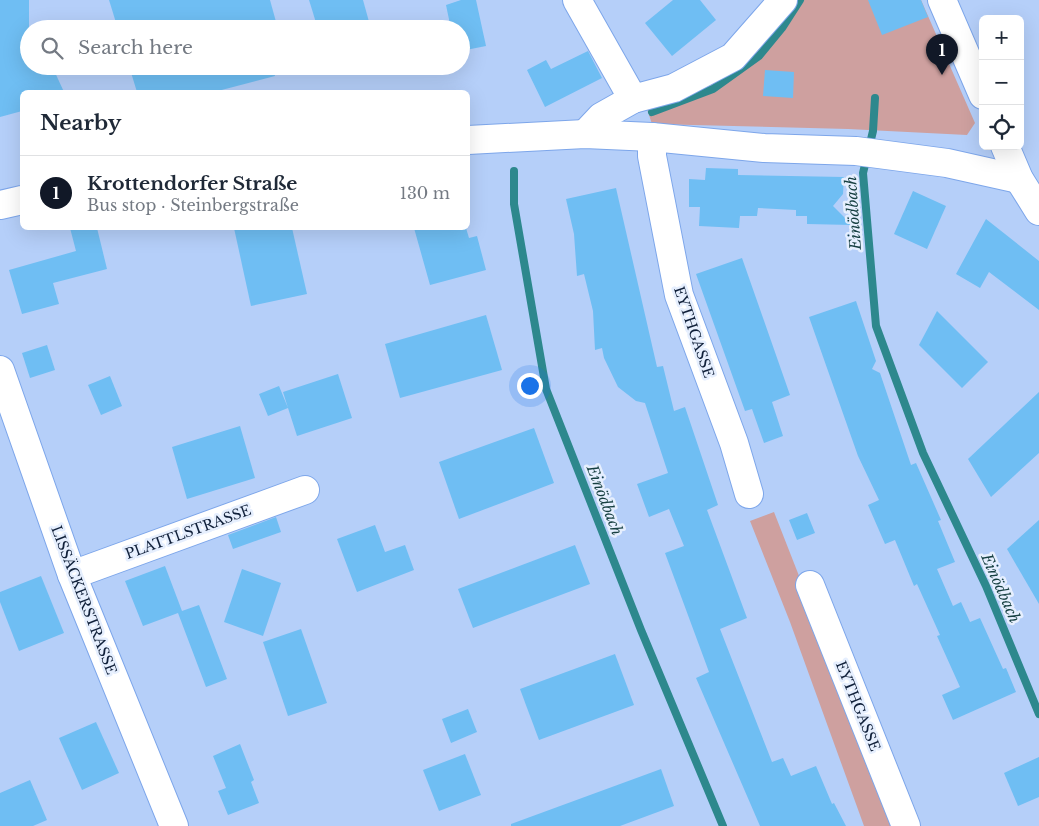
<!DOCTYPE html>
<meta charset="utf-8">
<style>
body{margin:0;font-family:"Libre Baskerville",serif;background:#f2f2f3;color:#1f2937}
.controls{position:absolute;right:15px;top:15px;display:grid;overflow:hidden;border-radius:8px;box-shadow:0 5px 20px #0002}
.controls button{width:45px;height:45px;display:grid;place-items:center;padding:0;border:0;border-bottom:1px solid #e0e1e3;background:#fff;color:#1f2937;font:25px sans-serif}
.you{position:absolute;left:529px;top:385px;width:18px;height:18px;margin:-12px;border:4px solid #fff;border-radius:50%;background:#1a73e8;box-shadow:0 0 0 8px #1a73e833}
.badge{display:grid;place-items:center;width:32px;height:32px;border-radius:50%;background:#111827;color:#fff;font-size:16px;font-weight:700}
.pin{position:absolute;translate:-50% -41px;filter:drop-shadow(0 1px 2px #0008)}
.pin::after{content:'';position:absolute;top:26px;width:18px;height:15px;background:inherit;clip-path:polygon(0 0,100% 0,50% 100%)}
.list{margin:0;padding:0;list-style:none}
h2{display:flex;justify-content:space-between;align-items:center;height:65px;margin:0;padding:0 20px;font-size:21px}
h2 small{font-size:16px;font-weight:400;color:#747a83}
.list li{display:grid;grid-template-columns:32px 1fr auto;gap:15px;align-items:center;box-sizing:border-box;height:75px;padding:0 20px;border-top:1px solid #e0e1e3}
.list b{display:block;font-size:19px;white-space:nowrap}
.list p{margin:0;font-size:16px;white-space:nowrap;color:#747a83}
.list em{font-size:16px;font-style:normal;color:#747a83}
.icon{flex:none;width:28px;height:28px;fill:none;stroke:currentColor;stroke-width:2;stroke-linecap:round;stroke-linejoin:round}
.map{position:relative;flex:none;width:1039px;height:826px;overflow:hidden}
.search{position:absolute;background:#fff;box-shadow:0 5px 20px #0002;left:20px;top:20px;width:450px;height:55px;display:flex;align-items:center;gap:12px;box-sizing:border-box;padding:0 18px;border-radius:28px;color:#747a83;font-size:19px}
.panel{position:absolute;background:#fff;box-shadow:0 5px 20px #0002;left:20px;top:90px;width:450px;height:140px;border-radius:8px}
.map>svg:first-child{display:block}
</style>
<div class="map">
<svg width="1039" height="826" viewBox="0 0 1039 826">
<rect width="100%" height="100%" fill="#b5cff9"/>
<g fill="#cea09f">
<polygon points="792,0 921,0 975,123 967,135 848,129 652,124 646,106"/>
<polygon points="774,512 897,826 864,826 790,622 750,521"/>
</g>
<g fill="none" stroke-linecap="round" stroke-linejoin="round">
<g stroke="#2d888d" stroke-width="8">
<polyline points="875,98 873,131 863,173 876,326 923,453 986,586 1039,714"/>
<polyline points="652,112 713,89 759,56 782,28 800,0"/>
<polyline points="514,171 514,204 546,389 641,630 723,826"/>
</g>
</g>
<g fill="#6fbef3">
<polygon points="0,0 29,0 29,66 52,66 64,92 22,92 22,111 0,117"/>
<polygon points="109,0 270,0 278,29 118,29"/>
<polygon points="309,0 363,0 371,29 318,29"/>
<polygon points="461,0 476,0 486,46 461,51 461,29 451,29 446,5"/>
<polygon points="673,0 700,0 716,20 672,56 645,23"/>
<polygon points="868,0 921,0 928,17 882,35"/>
<polygon points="588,51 602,78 545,107 527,70 546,60 551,69"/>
<polygon points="129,66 281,66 273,68 275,76 214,92 137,92"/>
<polygon points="765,70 794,72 793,98 763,96"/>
<polygon points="706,168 738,169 738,175 844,177 843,194 833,206 852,225 807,224 807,216 796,216 796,210 758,208 757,216 740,216 739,228 699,226 700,207 689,207 689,179 705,180"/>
<polygon points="616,188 657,367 663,366 674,411 685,407 718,505 707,510 747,618 720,629 772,762 783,758 791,776 816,766 832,804 834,803 846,826 760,826 696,678 709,672 665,553 684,546 669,509 649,517 637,484 668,473 645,403 636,401 618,387 604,358 602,348 595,350 593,311 584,274 577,276 574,234 566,199"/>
<polygon points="913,191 946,206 927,249 894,234"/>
<polygon points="986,219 1039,261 1039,310 989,272 980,288 956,274"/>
<polygon points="70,228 97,228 107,269 53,283 59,304 22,314 9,270 76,251"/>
<polygon points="234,228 292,228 307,294 251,306"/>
<polygon points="414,228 466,228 469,238 477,236 486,270 430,285"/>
<polygon points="742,258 790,395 772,402 783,436 764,443 752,409 745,411 696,274"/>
<polygon points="856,301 876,361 872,369 880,373 911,465 916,463 941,520 938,521 955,562 937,569 953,606 961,602 970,622 980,618 1003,669 1006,668 1016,692 953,720 942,695 960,687 937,636 940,635 917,584 914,586 895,540 885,544 868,505 879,500 858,456 809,317"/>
<polygon points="937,311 988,362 962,388 919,345"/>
<polygon points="486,315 502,370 400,398 385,344"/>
<polygon points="47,345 55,370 30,378 22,353"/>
<polygon points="338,374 352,418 297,436 288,408 268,416 259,394 279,386 288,408 283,392"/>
<polygon points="110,376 122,406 101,415 88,385"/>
<polygon points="1039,392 1039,453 991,497 968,459"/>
<polygon points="240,426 255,478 187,499 172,447"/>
<polygon points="534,428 554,483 459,519 439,462"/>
<polygon points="807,513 815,533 797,540 789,520"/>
<polygon points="276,517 281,532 233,549 228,535"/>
<polygon points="1039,520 1039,604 1007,549"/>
<polygon points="375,525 385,552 405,545 414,570 357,592 337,539"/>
<polygon points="575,545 590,584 473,628 458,589"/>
<polygon points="165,566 182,611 199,605 227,679 206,687 178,613 143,626 125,581"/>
<polygon points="242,569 281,583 263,636 224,622"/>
<polygon points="41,576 64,633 19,651 0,602 0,592"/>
<polygon points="301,629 327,703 288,716 263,642"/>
<polygon points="615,654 634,705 539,740 520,689"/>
<polygon points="468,709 477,732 451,743 442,719"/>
<polygon points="96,722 119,773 82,790 59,738"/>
<polygon points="240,744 254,780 251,782 259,803 228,815 218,791 226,788 213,756"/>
<polygon points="465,754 481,795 439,811 423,770"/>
<polygon points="1039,757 1039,797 1018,806 1004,773"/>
<polygon points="661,769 674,806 620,826 511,826 511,824"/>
<polygon points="30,780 47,820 33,826 0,826 0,793"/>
</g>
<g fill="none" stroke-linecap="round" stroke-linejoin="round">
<defs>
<g id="minor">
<polyline points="577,0 633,99"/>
<polyline points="585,134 601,117 633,99 674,88 733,57 783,0"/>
<polyline points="652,137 652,156 679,295 734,443 749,494"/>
<polyline points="468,140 585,134 652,137 764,148 856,151 947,163 1019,179"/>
<polyline points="0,205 22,200"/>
<polyline points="0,370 72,575 174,826"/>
<polyline points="72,575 305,490"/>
<polyline points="810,585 906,826"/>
</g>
<g id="secondary">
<polyline points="942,0 983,95"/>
<polyline points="1005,146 1019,179 1039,211"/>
</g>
</defs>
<use href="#minor" stroke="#7da6ea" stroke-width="30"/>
<use href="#secondary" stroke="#7da6ea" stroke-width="30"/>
<use href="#minor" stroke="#fff" stroke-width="28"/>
<use href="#secondary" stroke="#fff" stroke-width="28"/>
</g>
<g text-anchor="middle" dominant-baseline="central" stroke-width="5" stroke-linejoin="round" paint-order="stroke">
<g font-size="14" fill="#10203a" stroke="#e6effe">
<text transform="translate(694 332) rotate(71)">EYTHGASSE</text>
<text transform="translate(188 532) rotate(-20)">PLATTLSTRASSE</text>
<text transform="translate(84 600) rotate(69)">LISSÄCKERSTRASSE</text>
<text transform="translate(858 706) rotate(68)">EYTHGASSE</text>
</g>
<g font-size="15" font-style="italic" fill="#163f41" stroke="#e6effe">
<text transform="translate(853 213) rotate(-94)">Einödbach</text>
<text transform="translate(605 500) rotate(69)">Einödbach</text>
<text transform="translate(1001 588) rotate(66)">Einödbach</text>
</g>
</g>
</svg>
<div class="controls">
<button>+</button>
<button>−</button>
<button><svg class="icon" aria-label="locate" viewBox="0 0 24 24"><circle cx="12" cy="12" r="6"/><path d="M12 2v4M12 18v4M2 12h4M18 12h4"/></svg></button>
</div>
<div class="you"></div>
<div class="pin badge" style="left:942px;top:75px">1</div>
<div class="search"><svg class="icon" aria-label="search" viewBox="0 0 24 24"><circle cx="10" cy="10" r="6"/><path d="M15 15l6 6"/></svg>Search here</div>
<section class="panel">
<h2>Nearby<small></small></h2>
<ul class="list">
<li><span class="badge">1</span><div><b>Krottendorfer Straße</b><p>Bus stop · Steinbergstraße</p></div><em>130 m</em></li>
</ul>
</section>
</div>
